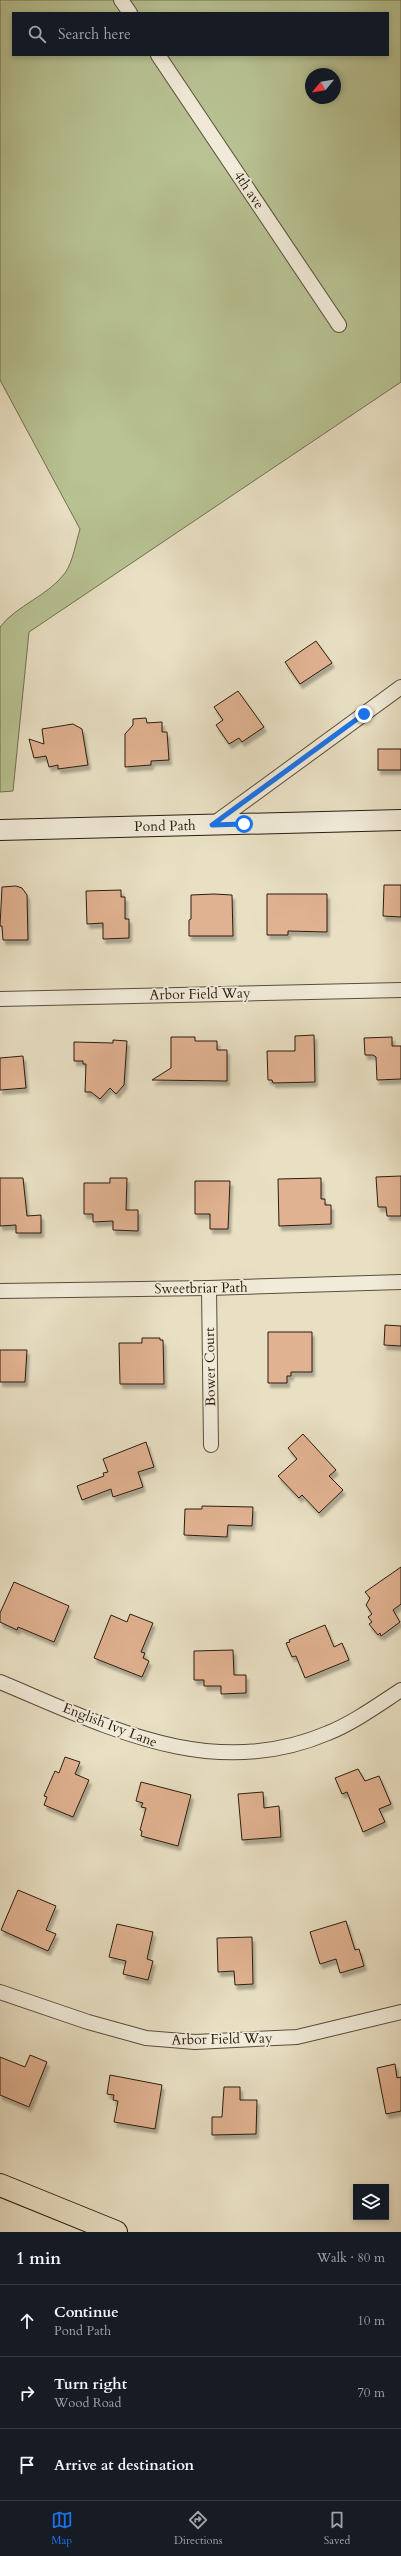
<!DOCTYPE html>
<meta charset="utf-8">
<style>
body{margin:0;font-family:Cardo,serif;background:#20242c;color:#f1f3f6}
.controls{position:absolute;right:12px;bottom:12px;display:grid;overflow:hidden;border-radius:0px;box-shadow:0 2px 6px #0003}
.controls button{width:36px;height:36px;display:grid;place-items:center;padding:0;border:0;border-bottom:1px solid #363941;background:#171b24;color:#f1f3f6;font:20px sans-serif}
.compass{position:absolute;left:305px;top:68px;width:36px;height:36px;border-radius:50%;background:#171b24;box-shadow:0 2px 6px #0003;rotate:240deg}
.stop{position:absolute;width:12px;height:12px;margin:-9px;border:3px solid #1a73e8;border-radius:50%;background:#fff}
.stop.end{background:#1a73e8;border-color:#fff;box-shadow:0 1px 4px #0008}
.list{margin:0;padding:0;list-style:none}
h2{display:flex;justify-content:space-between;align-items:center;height:52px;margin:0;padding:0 16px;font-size:17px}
h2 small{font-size:13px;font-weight:400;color:#9ea1a6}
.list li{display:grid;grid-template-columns:26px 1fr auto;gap:12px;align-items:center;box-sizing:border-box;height:72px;padding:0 16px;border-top:1px solid #363941}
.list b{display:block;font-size:15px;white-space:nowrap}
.list p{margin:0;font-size:13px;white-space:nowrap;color:#9ea1a6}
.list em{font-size:13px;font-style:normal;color:#9ea1a6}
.icon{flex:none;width:22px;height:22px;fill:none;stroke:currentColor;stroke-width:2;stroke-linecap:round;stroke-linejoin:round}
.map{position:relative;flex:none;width:401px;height:2232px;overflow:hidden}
.search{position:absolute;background:#171b24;box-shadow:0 2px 6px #0003;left:12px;right:12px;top:12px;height:44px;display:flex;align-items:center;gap:10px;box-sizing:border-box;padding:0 14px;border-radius:0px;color:#9ea1a6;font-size:15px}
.sheet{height:268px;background:#171b24}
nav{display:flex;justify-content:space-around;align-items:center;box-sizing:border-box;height:56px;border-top:1px solid #363941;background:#171b24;font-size:11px;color:#9ea1a6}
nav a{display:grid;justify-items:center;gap:2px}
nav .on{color:#1a73e8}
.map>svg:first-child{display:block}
</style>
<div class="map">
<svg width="401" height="2232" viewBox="0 0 401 2232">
<defs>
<filter id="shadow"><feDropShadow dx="2.5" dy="4.5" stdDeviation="1" flood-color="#0004"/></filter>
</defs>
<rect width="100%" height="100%" fill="#e9e0c4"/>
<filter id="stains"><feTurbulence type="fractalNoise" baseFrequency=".005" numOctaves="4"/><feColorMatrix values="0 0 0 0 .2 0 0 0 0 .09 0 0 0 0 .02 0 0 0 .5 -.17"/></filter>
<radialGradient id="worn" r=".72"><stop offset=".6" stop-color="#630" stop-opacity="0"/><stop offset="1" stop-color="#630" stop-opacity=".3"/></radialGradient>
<path fill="#b8c293" stroke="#717051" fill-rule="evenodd" d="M0 0H401V382L29 632 13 791 0 792V627C17 605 48 596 65 573 73 562 76 542 80 529L0 380ZM13 13H388V55H13ZM311 74H335V98H311Z"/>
<g fill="#e1b291" stroke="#2a1d0f" filter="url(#shadow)">
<polygon points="316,641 332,663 300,684 285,662"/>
<polygon points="238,691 264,727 242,742 239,738 229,744 216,725 223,720 214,707"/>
<polygon points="146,718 147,723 162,722 162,732 167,732 169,760 151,761 151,765 125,767 125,734 133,725 133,719"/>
<polygon points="73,724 82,729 88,765 58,769 58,765 49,767 46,756 34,758 29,739 44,744 42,729"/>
<rect x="378" y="749" width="23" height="21"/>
<polygon points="384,885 401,885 401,917 383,916"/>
<polygon points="16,886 22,888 27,895 28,940 3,940 2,926 0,926 2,887"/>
<polygon points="121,890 121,897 125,897 125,919 129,919 129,938 103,939 103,923 87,924 86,891"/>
<polygon points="214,894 232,895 233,936 189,936 189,920 191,919 191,895"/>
<polygon points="267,894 327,894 327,932 288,931 288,935 267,935"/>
<polygon points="314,1035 315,1082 273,1083 272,1080 268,1080 267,1051 295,1051 295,1036"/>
<polygon points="171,1037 195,1037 195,1041 217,1041 217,1050 227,1050 227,1081 152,1080 171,1068"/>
<polygon points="392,1037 392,1046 401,1046 401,1079 377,1080 376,1057 373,1055 365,1055 364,1038"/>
<polygon points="113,1040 127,1041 124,1085 116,1094 110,1088 100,1099 91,1092 85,1092 86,1064 83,1064 83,1061 74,1061 74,1042 113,1043"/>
<polygon points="23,1056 26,1088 0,1090 0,1058"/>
<polygon points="401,1176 401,1216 387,1216 386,1207 378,1207 376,1177"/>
<polygon points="0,1178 23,1178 27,1216 41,1215 41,1233 16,1233 16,1225 0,1226"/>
<polygon points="110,1178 127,1178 126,1210 138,1210 138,1231 113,1230 113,1221 93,1222 93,1214 84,1214 84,1183 110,1183"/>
<polygon points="321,1178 321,1199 325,1199 325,1205 331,1205 331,1224 279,1226 278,1179"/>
<polygon points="195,1181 230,1181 228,1229 210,1229 210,1214 195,1214"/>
<polygon points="385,1325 401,1326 401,1346 384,1345"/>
<polygon points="268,1332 312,1332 312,1372 291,1372 291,1376 287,1376 287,1383 268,1383"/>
<polygon points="142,1338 160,1338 160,1340 163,1340 164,1384 120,1384 119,1343 142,1343"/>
<polygon points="0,1350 27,1350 25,1382 0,1382"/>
<polygon points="303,1434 336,1470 329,1476 343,1490 319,1513 302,1495 299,1498 278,1476 297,1459 288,1448"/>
<polygon points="146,1442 154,1467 138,1472 143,1487 113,1497 111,1489 82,1500 77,1486 104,1476 103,1473 108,1472 103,1459"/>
<polygon points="202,1506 253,1507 252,1526 228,1525 227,1537 184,1535 185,1509 202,1509"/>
<polygon points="401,1567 401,1604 393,1610 400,1622 381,1636 380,1633 378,1635 369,1624 372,1622 368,1617 372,1614 366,1605 370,1598 365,1592"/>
<polygon points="14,1582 69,1606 54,1642 18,1627 17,1630 0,1622 0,1613"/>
<polygon points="130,1614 153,1623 141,1652 145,1653 143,1658 149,1661 142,1677 94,1658 111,1615 127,1622"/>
<polygon points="325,1625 334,1647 342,1643 349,1660 305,1678 296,1656 292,1657 286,1643 290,1642 289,1640"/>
<polygon points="233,1650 234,1675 246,1675 246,1693 221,1694 221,1686 204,1686 204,1680 194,1680 194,1651"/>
<polygon points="65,1757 80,1762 75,1774 89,1780 73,1817 44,1805 47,1797 44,1796 55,1771 59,1773"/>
<polygon points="358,1769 365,1781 379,1776 391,1804 379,1809 385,1822 363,1832 347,1792 342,1794 335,1778"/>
<polygon points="141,1782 191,1795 178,1846 141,1836 142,1831 140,1830 146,1808 141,1807 143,1803 136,1801"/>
<polygon points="263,1792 264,1808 279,1806 281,1837 242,1840 238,1794"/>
<polygon points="18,1890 56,1906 46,1930 56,1934 48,1951 1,1930"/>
<polygon points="346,1921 355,1950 359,1949 364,1966 340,1973 336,1959 320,1964 310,1932"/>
<polygon points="117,1924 153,1932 147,1959 153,1961 148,1980 123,1974 126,1961 109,1957"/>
<polygon points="252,1937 253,1984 235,1985 234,1971 218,1972 217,1938"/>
<polygon points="30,2055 47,2062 29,2107 0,2095 0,2057 25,2067"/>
<polygon points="395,2064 397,2078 401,2077 401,2111 386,2114 377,2068"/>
<polygon points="110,2075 162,2085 155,2129 114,2122 118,2101 113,2100 114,2095 107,2094"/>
<polygon points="224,2087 240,2087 240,2100 257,2100 256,2134 212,2135 212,2117 222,2117"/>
</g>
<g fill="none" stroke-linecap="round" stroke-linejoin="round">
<defs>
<g id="street">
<polyline points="121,0 130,13"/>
<polyline points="158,55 339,325"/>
<polyline points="212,825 401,687"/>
<polyline points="0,999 401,990"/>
<polyline points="209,1288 211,1445"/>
<polyline points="0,1291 209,1288 401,1282"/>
<path d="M0 1682C106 1726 212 1783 328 1733 353 1723 378 1705 401 1690"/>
<polyline points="0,1992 88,2022 146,2038 195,2042 297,2037 401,2012"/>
</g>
<polyline id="secondary" points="0,830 401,820"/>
<polyline id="highway" points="0,2185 116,2232"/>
</defs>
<use href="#street" stroke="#5a4e3c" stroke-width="16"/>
<use href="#secondary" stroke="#2a1d0f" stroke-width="22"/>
<use href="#highway" stroke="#2a1d0f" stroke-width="24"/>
<use href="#street" stroke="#f1ebd9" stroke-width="14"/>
<use href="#secondary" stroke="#f1ebd9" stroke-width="20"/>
<use href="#highway" stroke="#e9e0c4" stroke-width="22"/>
</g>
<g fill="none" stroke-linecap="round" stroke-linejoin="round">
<polyline stroke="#1a73e8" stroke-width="5" points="244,824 212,825 364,714"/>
</g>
<g text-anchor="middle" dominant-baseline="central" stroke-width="3.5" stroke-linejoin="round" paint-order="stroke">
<g font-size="14" fill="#2a1d0f" stroke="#f1ebd9">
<text transform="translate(249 190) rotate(56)">4th ave</text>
<text transform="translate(165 826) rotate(-1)">Pond Path</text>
<text transform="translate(200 994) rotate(-1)">Arbor Field Way</text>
<text transform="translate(201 1288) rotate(-1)">Sweetbriar Path</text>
<text transform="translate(210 1367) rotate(-91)">Bower Court</text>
<text transform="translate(110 1725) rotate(21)">English Ivy Lane</text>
<text transform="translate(222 2039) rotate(-1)">Arbor Field Way</text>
</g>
</g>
<rect width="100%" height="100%" filter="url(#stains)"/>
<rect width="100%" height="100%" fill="url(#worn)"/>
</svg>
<div class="controls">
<button><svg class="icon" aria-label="layers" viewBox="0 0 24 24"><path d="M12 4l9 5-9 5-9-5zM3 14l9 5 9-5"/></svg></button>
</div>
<svg class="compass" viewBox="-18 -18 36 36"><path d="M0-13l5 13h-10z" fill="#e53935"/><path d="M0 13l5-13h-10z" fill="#9ea1a6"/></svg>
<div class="stop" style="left:244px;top:824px"></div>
<div class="stop end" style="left:364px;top:714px"></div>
<div class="search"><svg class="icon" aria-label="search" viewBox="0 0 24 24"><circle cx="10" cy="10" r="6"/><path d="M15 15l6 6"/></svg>Search here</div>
</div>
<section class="sheet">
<h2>1 min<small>Walk · 80 m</small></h2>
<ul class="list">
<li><svg class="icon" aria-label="ahead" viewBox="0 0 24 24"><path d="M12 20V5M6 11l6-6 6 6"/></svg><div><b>Continue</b><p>Pond Path</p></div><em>10 m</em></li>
<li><svg class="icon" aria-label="right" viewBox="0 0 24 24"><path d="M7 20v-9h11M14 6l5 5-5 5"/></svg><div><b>Turn right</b><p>Wood Road</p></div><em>70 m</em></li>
<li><svg class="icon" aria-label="arrive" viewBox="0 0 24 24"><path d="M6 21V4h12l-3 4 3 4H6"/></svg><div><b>Arrive at destination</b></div></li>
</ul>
</section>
<nav>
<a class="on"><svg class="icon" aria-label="map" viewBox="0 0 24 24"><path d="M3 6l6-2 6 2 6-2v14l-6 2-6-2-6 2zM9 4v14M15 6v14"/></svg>Map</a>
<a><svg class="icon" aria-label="directions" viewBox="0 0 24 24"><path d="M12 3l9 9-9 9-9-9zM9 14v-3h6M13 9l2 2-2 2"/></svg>Directions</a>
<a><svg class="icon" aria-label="saved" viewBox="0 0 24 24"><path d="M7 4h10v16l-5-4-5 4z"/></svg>Saved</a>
</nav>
